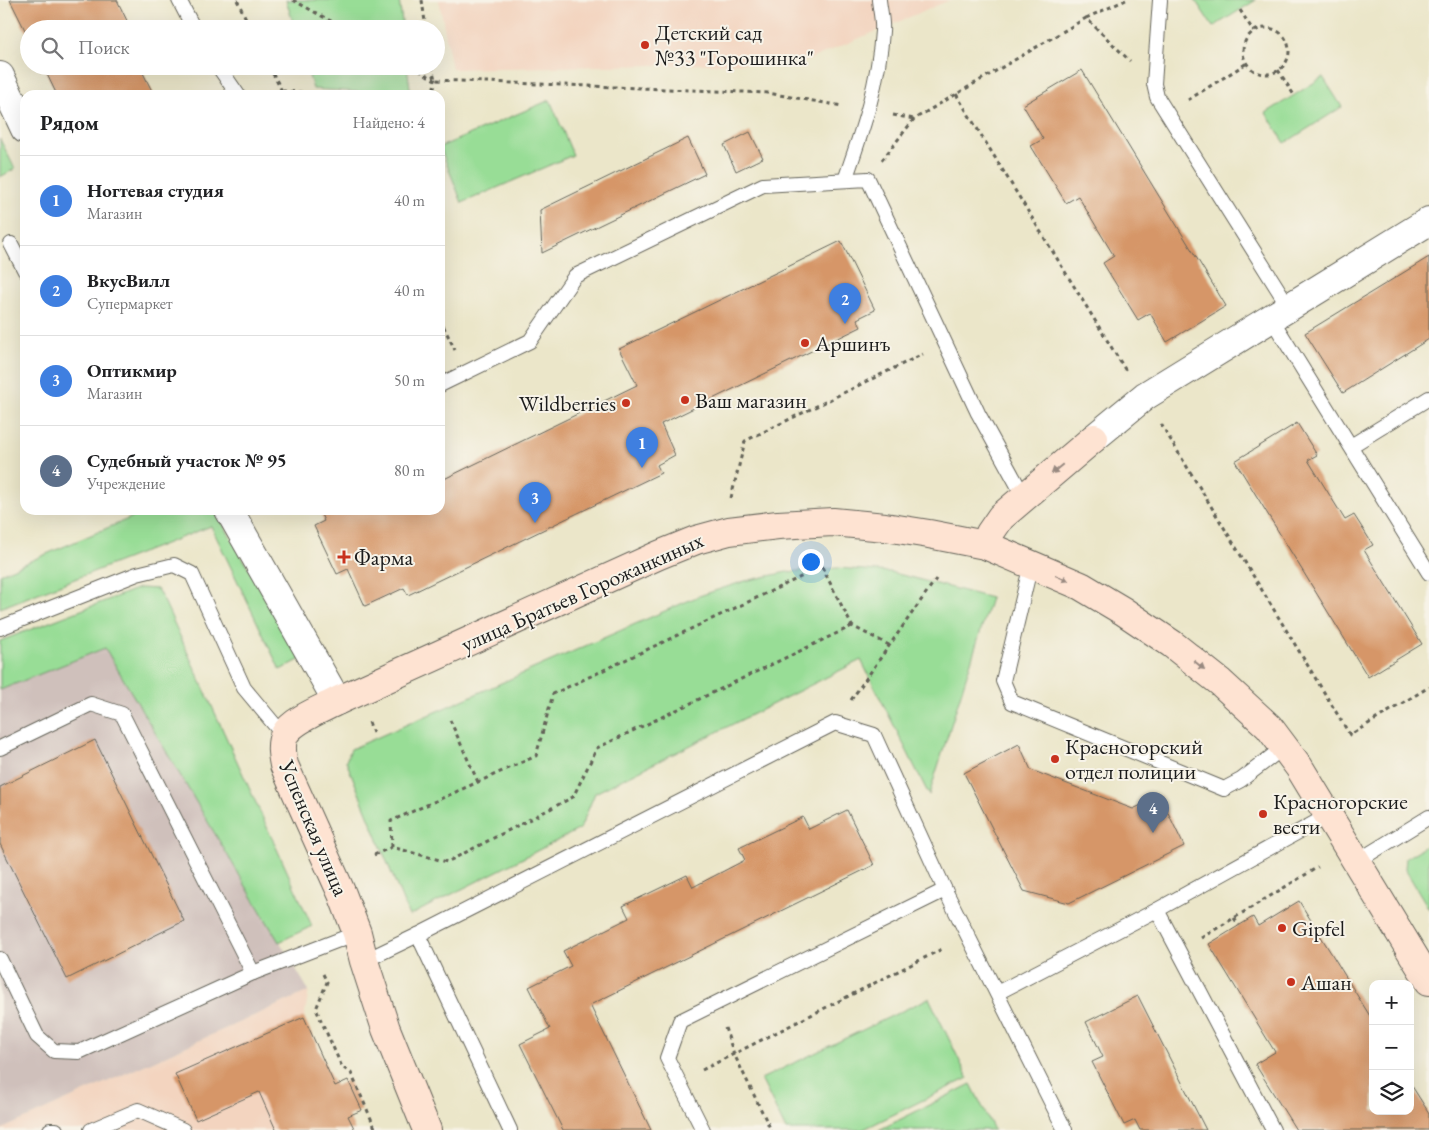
<!DOCTYPE html>
<html lang="ru">
<meta charset="utf-8">
<style>
body{margin:0;font-family:"EB Garamond",serif;background:#f2f2f2;color:#202124}
.controls{position:absolute;right:15px;bottom:15px;display:grid;overflow:hidden;border-radius:10px;box-shadow:0 5px 20px #0002}
.controls button{width:45px;height:45px;display:grid;place-items:center;padding:0;border:0;border-bottom:1px solid #e0e0e0;background:#fff;color:#202124;font:25px sans-serif}
.you{position:absolute;left:810px;top:561px;width:18px;height:18px;margin:-12px;border:4px solid #fff;border-radius:50%;background:#1a73e8;box-shadow:0 0 0 8px #1a73e833}
.badge{display:grid;place-items:center;width:32px;height:32px;border-radius:50%;background:#0f766e;color:#fff;font-size:16px;font-weight:700}
.pin{position:absolute;translate:-50% -41px;filter:drop-shadow(0 1px 2px #0008)}
.pin::after{content:'';position:absolute;top:26px;width:18px;height:15px;background:inherit;clip-path:polygon(0 0,100% 0,50% 100%)}
.list{margin:0;padding:0;list-style:none}
h2{display:flex;justify-content:space-between;align-items:center;height:65px;margin:0;padding:0 20px;font-size:21px}
h2 small{font-size:16px;font-weight:400;color:#757577}
.list li{display:grid;grid-template-columns:32px 1fr auto;gap:15px;align-items:center;box-sizing:border-box;height:90px;padding:0 20px;border-top:1px solid #e0e0e0}
.list b{display:block;font-size:19px;white-space:nowrap}
.list p{margin:0;font-size:16px;white-space:nowrap;color:#757577}
.list em{font-size:16px;font-style:normal;color:#757577}
.icon{flex:none;width:28px;height:28px;fill:none;stroke:currentColor;stroke-width:2;stroke-linecap:round;stroke-linejoin:round}
.map{position:relative;flex:none;width:1429px;height:1130px;overflow:hidden}
.search{position:absolute;background:#fff;box-shadow:0 5px 20px #0002;left:20px;top:20px;width:425px;height:55px;display:flex;align-items:center;gap:12px;box-sizing:border-box;padding:0 18px;border-radius:28px;color:#757577;font-size:19px}
.panel{position:absolute;background:#fff;box-shadow:0 5px 20px #0002;left:20px;top:90px;width:425px;height:425px;border-radius:15px}
.map>svg:first-child{display:block}
</style>
<div class="map">
<svg width="1429" height="1130" viewBox="0 0 1429 1130">
<rect width="100%" height="100%" fill="#f7f3e8"/>
<filter id="ink" filterUnits="userSpaceOnUse"><feTurbulence type="fractalNoise" baseFrequency=".02" numOctaves="2"/><feDisplacementMap in="SourceGraphic" scale="10" xChannelSelector="R" yChannelSelector="G"/><feConvolveMatrix kernelMatrix="1 2 1 2 8 2 1 2 1" color-interpolation-filters="sRGB"/></filter>
<filter id="wash" filterUnits="userSpaceOnUse"><feTurbulence type="fractalNoise" baseFrequency=".0096" numOctaves="4" result="noise"/><feDisplacementMap in="SourceGraphic" scale="20" xChannelSelector="R" yChannelSelector="G"/><feGaussianBlur stdDeviation="1.12" result="paint"/><feColorMatrix in="noise" values="0 0 0 0 0 0 0 0 0 0 0 0 0 0 0 0 0 1.4 0 .05"/><feComposite in="paint" operator="in"/></filter>
<g filter="url(#wash)">
<rect width="100%" height="100%" fill="#ebe6c9"/>
<g fill="#f3d4bf">
<polygon points="439,0 950,0 803,62 452,69"/>
<polygon points="309,991 304,1017 335,1086 348,1080 361,1110 348,1116 355,1130 0,1130"/>
</g>
<polygon fill="#cfc0bb" points="105,647 309,991 0,1130 0,690"/>
<g fill="#98dd96" stroke="#5a7c59">
<polygon points="286,0 399,0 403,29 295,29"/>
<polygon points="1195,0 1256,0 1213,27"/>
<polygon points="306,66 407,66 411,95 313,89"/>
<polygon points="1323,77 1342,107 1285,143 1266,113"/>
<polygon points="550,100 573,155 462,203 440,147"/>
<polygon points="0,139 15,169 0,177"/>
<polygon points="149,510 215,510 301,659 280,670 211,526 0,608 0,574"/>
<polygon points="837,568 890,572 991,598 929,795 861,660 595,793 580,829 409,916 346,761 351,749 699,596 745,581 787,572"/>
<polygon points="139,588 157,589 165,603 312,926 279,942 105,648 0,690 0,641"/>
<polygon points="1429,844 1429,909 1405,869 1406,858"/>
<polygon points="929,998 968,1078 862,1130 786,1130 761,1079"/>
<polygon points="971,1084 994,1130 879,1130"/>
</g>
<g id="blocks">
<g fill="#d69667">
<polygon points="10,0 117,0 131,29 29,29 29,38"/>
<polygon points="43,66 145,66 141,69 154,95 57,95"/>
<polygon points="1082,70 1226,306 1167,342 1150,313 1138,320 1103,263 1114,256 1078,196 1066,203 1031,146 1043,139 1023,105"/>
<polygon points="750,132 763,158 736,171 724,145"/>
<polygon points="688,138 705,174 542,253 540,210"/>
<polygon points="841,241 875,310 857,319 861,327 661,424 675,455 657,465 661,473 408,595 404,588 365,606 348,569 337,574 314,526 324,521 319,510 440,510 440,481 637,385 619,349"/>
<polygon points="1429,257 1429,339 1343,393 1305,333"/>
<polygon points="1297,423 1317,455 1308,460 1345,520 1354,515 1373,545 1364,550 1422,644 1368,677 1235,461"/>
<polygon points="95,740 184,921 67,979 0,844 0,787"/>
<polygon points="1019,744 1031,770 1133,809 1160,796 1184,846 1069,903 1024,891 964,773"/>
<polygon points="847,810 874,865 590,1005 651,1130 563,1130 520,1044 550,1029 529,987 571,966 563,951 629,918 623,906 687,875 693,887 745,860 739,848 803,817 809,829"/>
<polygon points="1299,901 1373,1021 1373,1111 1410,1111 1410,1083 1429,1113 1429,1130 1296,1130 1255,1064 1275,1052 1209,944 1253,917 1258,926"/>
<polygon points="1138,996 1206,1130 1140,1130 1135,1120 1124,1125 1092,1062 1103,1057 1086,1022"/>
<polygon points="304,1017 335,1086 348,1080 362,1110 348,1116 355,1130 276,1130 259,1092 196,1120 175,1074"/>
</g>
</g>
</g>
<g filter="url(#ink)">
<use href="#blocks" fill-opacity="0" stroke="#646359" stroke-width="1"/>
<g fill="none" stroke-linecap="round" stroke-linejoin="round">
<defs>
<g id="lane">
<polyline points="179,0 194,29"/>
<polyline points="1160,0 1154,84 1157,97 1289,307"/>
<polyline points="218,66 238,95"/>
<path d="M845 180C862 131 879 83 882 31 883 21 880 10 879 0"/>
<polyline points="11,244 25,271"/>
<polyline points="1271,318 1429,573"/>
<polyline points="440,385 530,341 575,276 763,185 868,179 978,413 1024,497"/>
<polyline points="1351,446 1429,398"/>
<polyline points="1031,564 1003,681 1012,702 1224,789 1241,780 1284,747"/>
<polyline points="0,628 137,574 174,565 192,574 244,688 284,736"/>
<polyline points="0,748 91,704 122,714 253,973"/>
<polyline points="1356,862 1429,817"/>
<polyline points="1157,910 1273,1130"/>
<polyline points="418,935 510,1130"/>
<polyline points="0,959 37,1036 54,1051 79,1052 253,973 357,933"/>
<polyline points="364,961 418,935 835,723 874,735 945,890 1065,1130"/>
<polyline points="997,993 1157,910 1329,815"/>
<polyline points="50,1130 56,1130"/>
<polyline points="91,1130 138,1110 183,1130"/>
<polyline points="703,1130 667,1058 680,1021 945,890"/>
</g>
<g id="street">
<polyline points="0,76 25,129"/>
<polyline points="1094,438 1145,396 1429,221"/>
<polyline points="229,510 337,701"/>
</g>
<g id="secondary">
<polyline points="985,545 990,533 1001,517 1094,438"/>
<path d="M427 1130 386 1029 364 961 357 933 342 894 284 765C282 755 280 743 285 734 293 720 322 709 337 701L659 555 696 540 729 531 778 525 833 522 885 527 929 534 985 545 1081 586 1123 611 1172 644 1220 682 1269 727 1299 767 1429 981"/>
</g>
</defs>
<use href="#lane" stroke="#646359" stroke-width="16"/>
<use href="#street" stroke="#646359" stroke-width="30"/>
<use href="#secondary" stroke="#646359" stroke-width="30"/>
<g stroke="#646359" stroke-width="3" stroke-dasharray="4 4" stroke-linecap="butt">
<polyline points="237,0 251,29"/>
<polyline points="293,0 345,29"/>
<polyline points="422,0 426,29"/>
<polyline points="1240,10 1254,32"/>
<polyline points="1086,18 1126,0"/>
<circle cx="1266" cy="51" r="23"/>
<polyline points="269,66 284,95"/>
<polyline points="412,66 435,80 433,95"/>
<polyline points="432,66 435,80 768,93 842,106"/>
<polyline points="1278,70 1294,95"/>
<polyline points="282,91 344,95"/>
<polyline points="956,94 1126,371"/>
<polyline points="1188,100 1247,63"/>
<polyline points="893,115 914,119"/>
<polyline points="882,160 914,119 1086,18 1130,61"/>
<polyline points="440,319 455,350"/>
<polyline points="440,330 444,328"/>
<polyline points="1161,424 1350,735 1429,687"/>
<polyline points="731,498 745,441 923,354"/>
<polyline points="822,567 852,626 889,645"/>
<polyline points="851,700 936,579"/>
<polyline points="450,720 478,782"/>
<polyline points="369,722 373,733"/>
<polyline points="392,847 391,821 536,756 553,694 822,567 822,563"/>
<polyline points="374,855 392,847 447,862 573,797 597,748 852,626"/>
<polyline points="1234,918 1239,925"/>
<polyline points="1201,938 1318,867"/>
<polyline points="323,974 327,982 316,1009 342,1067 351,1073 376,1130"/>
<polyline points="725,1028 734,1054 771,1130"/>
<polyline points="702,1070 944,948"/>
</g>
<use href="#lane" stroke="#fff" stroke-width="14"/>
<use href="#street" stroke="#fff" stroke-width="28"/>
<use href="#secondary" stroke="#fee3d2" stroke-width="28"/>
</g>
<defs><path id="oneway-solid" d="M-6-.8H1V-3.2L6.5 0L1 3.2V.8H-6Z" transform="scale(1.25)"/></defs>
<g fill="#988980">
<use href="#oneway-solid" transform="translate(1057 469) rotate(140)"/>
<use href="#oneway-solid" transform="translate(1062 578) rotate(23)"/>
<use href="#oneway-solid" transform="translate(1199 665) rotate(39)"/>
</g>
</g>
<g fill="#c8321e" stroke="#f7f3e8" stroke-width="2">
<circle cx="645" cy="45" r="5"/>
<circle cx="805" cy="343" r="5"/>
<circle cx="685" cy="400" r="5"/>
<circle cx="626" cy="403" r="5"/>
<path d="M341.5 549.5h5v5h5v5h-5v5h-5v-5h-5v-5h5z"/>
<circle cx="1055" cy="759" r="5"/>
<circle cx="1263" cy="814" r="5"/>
<circle cx="1282" cy="928" r="5"/>
<circle cx="1291" cy="982" r="5"/>
</g>
<g text-anchor="middle" dominant-baseline="central" stroke-width="4" stroke-linejoin="round" paint-order="stroke">
<g font-size="22" fill="#1c1c1c" stroke="#f7f3e8" text-anchor="start">
<text x="655" y="32">Детский сад<tspan x="655" dy="25">№33 "Горошинка"</tspan></text>
<text x="815" y="343">Аршинъ</text>
<text x="695" y="400">Ваш магазин</text>
<text x="616" y="403" text-anchor="end">Wildberries</text>
<text x="354" y="557">Фарма</text>
<text x="1065" y="746">Красногорский<tspan x="1065" dy="25">отдел полиции</tspan></text>
<text x="1273" y="801">Красногорские<tspan x="1273" dy="25">вести</tspan></text>
<text x="1292" y="928">Gipfel</text>
<text x="1301" y="982">Ашан</text>
</g>
<g font-size="22" fill="#1c1c1c" stroke="#f7f3e8">
<text transform="translate(582 592) rotate(-24)">улица Братьев Горожанкиных</text>
<text transform="translate(314 828) rotate(67)">Успенская улица</text>
</g>
</g>
</svg>
<div class="controls">
<button>+</button>
<button>−</button>
<button><svg class="icon" aria-label="layers" viewBox="0 0 24 24"><path d="M12 4l9 5-9 5-9-5zM3 14l9 5 9-5"/></svg></button>
</div>
<div class="you"></div>
<div class="pin badge" style="left:642px;top:468px;background:#3f7fe0">1</div>
<div class="pin badge" style="left:845px;top:324px;background:#3f7fe0">2</div>
<div class="pin badge" style="left:535px;top:523px;background:#3f7fe0">3</div>
<div class="pin badge" style="left:1153px;top:833px;background:#5c6f8a">4</div>
<div class="search"><svg class="icon" aria-label="search" viewBox="0 0 24 24"><circle cx="10" cy="10" r="6"/><path d="M15 15l6 6"/></svg>Поиск</div>
<section class="panel">
<h2>Рядом<small>Найдено: 4</small></h2>
<ul class="list">
<li><span class="badge" style="background:#3f7fe0">1</span><div><b>Ногтевая студия</b><p>Магазин</p></div><em>40 m</em></li>
<li><span class="badge" style="background:#3f7fe0">2</span><div><b>ВкусВилл</b><p>Супермаркет</p></div><em>40 m</em></li>
<li><span class="badge" style="background:#3f7fe0">3</span><div><b>Оптикмир</b><p>Магазин</p></div><em>50 m</em></li>
<li><span class="badge" style="background:#5c6f8a">4</span><div><b>Судебный участок № 95</b><p>Учреждение</p></div><em>80 m</em></li>
</ul>
</section>
</div>
